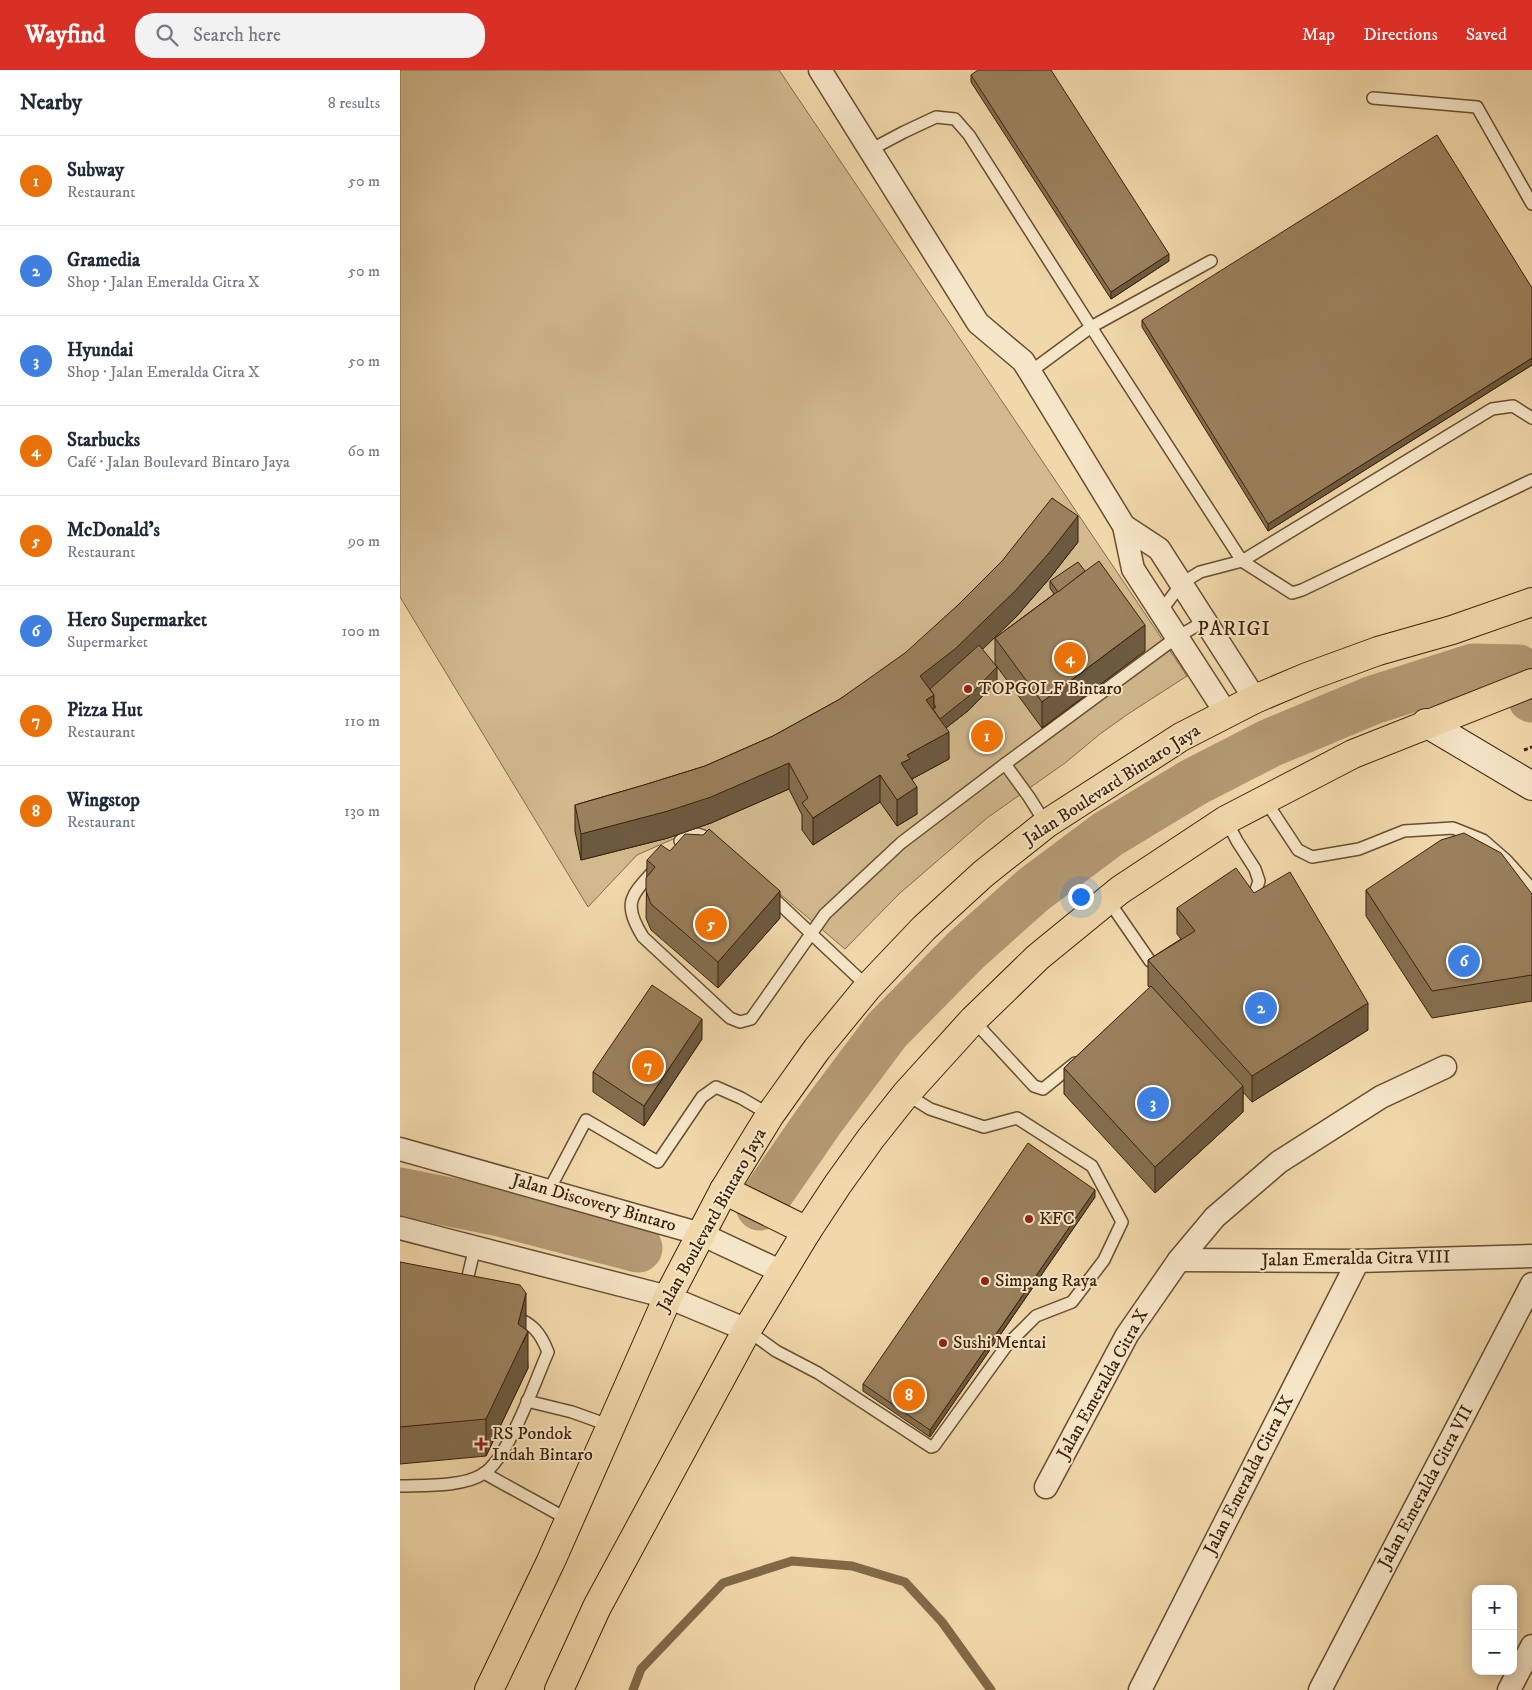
<!DOCTYPE html>
<meta charset="utf-8">
<style>
body{margin:0;font-family:"IM FELL DW Pica",serif;background:#f2f2f3;color:#1f2937}
.controls{position:absolute;right:15px;bottom:15px;display:grid;overflow:hidden;border-radius:10px;box-shadow:0 2px 12px #0003}
.controls button{width:45px;height:45px;display:grid;place-items:center;padding:0;border:0;border-bottom:1px solid #e0e1e3;background:#fff;color:#1f2937;font:25px sans-serif}
.you{position:absolute;left:680px;top:826px;width:18px;height:18px;margin:-12px;border:4px solid #fff;border-radius:50%;background:#1a73e8;box-shadow:0 0 0 8px #1a73e833}
.badge{display:grid;place-items:center;width:32px;height:32px;border-radius:50%;background:#d93025;color:#fff;font-size:16px;font-weight:700}
.pin{position:absolute;translate:-50% -50%;border:2px solid #fff;box-shadow:0 1px 5px #0006}
.list{margin:0;padding:0;list-style:none}
h2{display:flex;justify-content:space-between;align-items:center;height:65px;margin:0;padding:0 20px;font-size:21px}
h2 small{font-size:16px;font-weight:400;color:#747a83}
.list li{display:grid;grid-template-columns:32px 1fr auto;gap:15px;align-items:center;box-sizing:border-box;height:90px;padding:0 20px;border-top:1px solid #e0e1e3}
.list b{display:block;font-size:19px;white-space:nowrap}
.list p{margin:0;font-size:16px;white-space:nowrap;color:#747a83}
.list em{font-size:16px;font-style:normal;color:#747a83}
.icon{flex:none;width:28px;height:28px;fill:none;stroke:currentColor;stroke-width:2;stroke-linecap:round;stroke-linejoin:round}
.map{position:relative;flex:none;width:1132px;height:1620px;overflow:hidden}
header{display:flex;align-items:center;gap:30px;box-sizing:border-box;height:70px;padding:0 25px;background:#d93025;color:#fff}
header strong{font-size:24px}
nav{display:flex;gap:28px;margin-inline-start:auto;font-size:18px}
.search{width:350px;height:45px;background:#f2f2f3;display:flex;align-items:center;gap:12px;box-sizing:border-box;padding:0 18px;border-radius:20px;color:#747a83;font-size:19px}
main{display:flex}
aside{flex:1;background:#fff}
.map>svg:first-child{display:block}
</style>
<header>
<strong>Wayfind</strong>
<div class="search"><svg class="icon" aria-label="search" viewBox="0 0 24 24"><circle cx="10" cy="10" r="6"/><path d="M15 15l6 6"/></svg>Search here</div>
<nav><a>Map</a><a>Directions</a><a>Saved</a></nav>
</header>
<main>
<aside>
<h2>Nearby<small>8 results</small></h2>
<ul class="list">
<li><span class="badge" style="background:#e8710a">1</span><div><b>Subway</b><p>Restaurant</p></div><em>50 m</em></li>
<li><span class="badge" style="background:#3f7fe0">2</span><div><b>Gramedia</b><p>Shop · Jalan Emeralda Citra X</p></div><em>50 m</em></li>
<li><span class="badge" style="background:#3f7fe0">3</span><div><b>Hyundai</b><p>Shop · Jalan Emeralda Citra X</p></div><em>50 m</em></li>
<li><span class="badge" style="background:#e8710a">4</span><div><b>Starbucks</b><p>Café · Jalan Boulevard Bintaro Jaya</p></div><em>60 m</em></li>
<li><span class="badge" style="background:#e8710a">5</span><div><b>McDonald's</b><p>Restaurant</p></div><em>90 m</em></li>
<li><span class="badge" style="background:#3f7fe0">6</span><div><b>Hero Supermarket</b><p>Supermarket</p></div><em>100 m</em></li>
<li><span class="badge" style="background:#e8710a">7</span><div><b>Pizza Hut</b><p>Restaurant</p></div><em>110 m</em></li>
<li><span class="badge" style="background:#e8710a">8</span><div><b>Wingstop</b><p>Restaurant</p></div><em>130 m</em></li>
</ul>
</aside>
<div class="map">
<svg width="1132" height="1620" viewBox="0 0 1132 1620">
<rect width="100%" height="100%" fill="#f1d8aa"/>
<filter id="stains"><feTurbulence type="fractalNoise" baseFrequency=".004" numOctaves="4"/><feColorMatrix values="0 0 0 0 .2 0 0 0 0 .09 0 0 0 0 .02 0 0 0 .5 -.17"/></filter>
<radialGradient id="worn" r=".72"><stop offset=".6" stop-color="#630" stop-opacity="0"/><stop offset="1" stop-color="#630" stop-opacity=".3"/></radialGradient>
<polygon fill="#d2b98e" stroke="#866c4b" points="0,0 379,0 787,606 728,644 700,664 665,693 587,748 499,824 445,879 314,768 280,766 237,785 188,837 0,527"/>
<g fill="none" stroke-linecap="round" stroke-linejoin="round">
<polyline stroke="#836948" stroke-width="9" points="233,1620 241,1599 323,1513 392,1491 452,1496 505,1512 542,1552 591,1620"/>
<g stroke="#b39973" stroke-width="49">
<polyline points="0,1122 100,1142 238,1178"/>
<polyline points="360,1136 421,1048 487,960 566,880 633,820 708,764 794,712 870,673 973,630 1073,598 1118,599 1132,628"/>
</g>
<defs>
<g id="service">
<polyline points="973,28 1077,37 1132,134"/>
<polyline points="470,80 504,62 536,47 555,49 569,65 691,257 630,302"/>
<polyline points="811,191 691,257 842,491 892,523 902,520 1132,410"/>
<polyline points="761,541 782,513 800,502 842,491 1092,339 1113,336 1132,348"/>
<polyline points="605,694 629,727 646,754"/>
<polyline points="865,730 898,780 912,787 959,779 1004,761 1053,758 1083,770 1106,790 1132,819"/>
<polyline points="826,750 837,771 855,799 859,811 855,823 848,834"/>
<path d="M280 771C291 758 305 765 315 774"/>
<path d="M256 798C232 825 221 832 243 867L330 948 340 952 351 949 425 844 501 773 605 694 777 567 805 551"/>
<polyline points="369,824 468,917"/>
<polyline points="708,830 750,891 757,894 761,893"/>
<polyline points="573,950 634,1016 643,1019 675,993"/>
<polyline points="149,1120 186,1050 258,1092 302,1027 316,1017 341,1028 370,1045"/>
<polyline points="65,1219 75,1177"/>
<polyline points="347,1260 376,1281 418,1303 531,1377 534,1376 607,1275 636,1246 672,1232 704,1190 722,1152 692,1096 617,1048 584,1057 530,1039 506,1024"/>
<polyline points="127,1331 172,1342 211,1356"/>
<polyline points="84,1403 169,1450"/>
<path d="M0 1416C24 1415 63 1417 83 1404 109 1388 135 1311 148 1282 140 1262 133 1254 113 1246"/>
</g>
<g id="minor">
<polyline points="420,0 578,253 623,291 630,302 724,456 733,499 826,643"/>
<polyline points="724,456 759,479 855,629"/>
<polyline points="0,1079 301,1164 382,1202"/>
<polyline points="0,1158 268,1227 347,1260"/>
<polyline points="779,1190 958,1191 1132,1186"/>
<polyline points="646,1417 727,1265 779,1190 815,1147 879,1092 981,1027 1045,997"/>
<polyline points="740,1620 958,1191"/>
<polyline points="920,1620 1132,1214"/>
<polyline points="1109,1620 1132,1576"/>
</g>
<polyline id="secondary" points="1026,653 1132,716"/>
<g id="primary">
<polyline points="324,1120 407,1161"/>
<polyline points="89,1620 151,1491 268,1227 324,1120 370,1045 417,979 468,917 524,858 583,804 646,754 781,667 855,629 907,607 978,581 1052,560 1132,532"/>
<polyline points="159,1620 197,1537 347,1260 407,1161 438,1114 471,1068 506,1024 573,950 638,887 720,820 826,750 953,684 1132,613"/>
</g>
</defs>
<use href="#service" stroke="#684e30" stroke-width="14"/>
<use href="#minor" stroke="#684e30" stroke-width="25"/>
<use href="#secondary" stroke="#3b2008" stroke-width="30"/>
<use href="#primary" stroke="#3b2008" stroke-width="30"/>
<polyline stroke="#3b2008" stroke-width="3" stroke-dasharray="4 2.5" stroke-linecap="butt" points="1124,680 1132,677"/>
<use href="#service" stroke="#f6e6c8" stroke-width="11"/>
<use href="#minor" stroke="#f6e6c8" stroke-width="22"/>
<use href="#secondary" stroke="#f6e6c8" stroke-width="28"/>
<use href="#primary" stroke="#f1d8aa" stroke-width="28"/>
</g>
<g fill="#846e4f" stroke="#3b2008">
<polygon points="571,5 769,191 711,229 571,12"/>
<polygon points="1132,218 1132,295 868,461 742,257 742,250"/>
<polygon points="678,472 649,509 616,547 582,579 597,611 569,640 546,658 549,689 512,709 517,744 497,756 480,732 413,775 402,760 402,745 389,719 311,753 268,768 181,790 175,761 175,735 244,715 305,696 373,666 440,629"/>
<polygon points="650,511 745,581 642,658 595,594 595,568 654,524 650,518"/>
<polygon points="270,781 380,848 318,918 251,860 246,848 247,790"/>
<polygon points="966,820 1132,824 1132,931 1032,948 966,846"/>
<polygon points="854,823 968,960 852,1032 843,1022 843,1042 755,1123 664,1024 664,998 750,918 748,916 748,890 781,869 777,864 777,838"/>
<polygon points="302,969 244,1056 193,1022 193,1002"/>
<polygon points="695,1127 530,1367 463,1321 463,1314"/>
<polygon points="0,1192 126,1260 128,1298 86,1386 0,1394"/>
</g>
<g fill="#6c5a40" stroke="#3b2008">
<polygon points="769,184 769,191 711,229 711,222"/>
<polygon points="1132,288 1132,295 868,461 868,454"/>
<polygon points="678,446 678,472 649,509 616,547 555,606 529,626 520,606"/>
<polygon points="745,555 745,581 642,658 642,632"/>
<polygon points="597,597 597,611 569,640 538,664 538,650"/>
<polygon points="534,625 534,645 526,630"/>
<polygon points="549,662 549,689 510,710 501,693 507,685"/>
<polygon points="389,693 389,719 311,753 268,768 181,790 181,764"/>
<polygon points="480,705 480,732 413,775 413,748"/>
<polygon points="517,717 517,744 497,756 497,730"/>
<polygon points="380,821 380,848 318,918 318,892"/>
<polygon points="968,933 968,960 852,1032 852,1006"/>
<polygon points="302,949 302,969 244,1056 244,1036"/>
<polygon points="843,1016 843,1042 755,1123 755,1097"/>
<polygon points="695,1120 695,1127 530,1367 530,1360"/>
<polygon points="126,1223 126,1259 123,1273 128,1261 128,1298 86,1386 86,1349 118,1254"/>
</g>
<g fill="#9a805c" stroke="#3b2008">
<polygon points="578,0 651,0 769,184 711,222 571,5"/>
<polygon points="1037,65 1132,218 1132,288 868,454 742,250"/>
<polygon points="652,428 678,446 649,483 616,520 555,579 520,606 534,625 526,630 549,662 507,685 510,689 501,693 517,717 497,730 480,705 413,748 402,733 408,728 389,693 311,727 268,741 181,764 175,735 244,715 305,696 373,666 440,629 505,583 558,535 602,491"/>
<polygon points="699,491 745,555 642,632 595,568"/>
<polygon points="678,492 685,501 658,522 650,511"/>
<polygon points="579,575 597,597 569,626 540,649 533,639 536,637 534,634 534,625 530,619"/>
<polygon points="309,759 380,821 318,892 251,834 246,821 246,808 255,797 247,790 261,775 270,781 285,764 303,765"/>
<polygon points="1064,763 1101,783 1132,824 1132,905 1032,921 966,820 1041,770"/>
<polygon points="836,798 854,823 890,802 968,933 852,1006 748,890 795,861 777,838"/>
<polygon points="252,915 302,949 244,1036 193,1002"/>
<polygon points="751,916 843,1016 755,1097 664,998"/>
<polygon points="628,1073 695,1120 530,1360 463,1314"/>
<polygon points="0,1192 120,1215 126,1223 118,1254 128,1261 86,1349 0,1357"/>
</g>
<g fill="#8f2418" stroke="#f6e6c8" stroke-width="2">
<circle cx="568" cy="619" r="5"/>
<circle cx="629" cy="1149" r="5"/>
<circle cx="585" cy="1211" r="5"/>
<circle cx="543" cy="1273" r="5"/>
<path d="M78.5 1366.5h5v5h5v5h-5v5h-5v-5h-5v-5h5z"/>
</g>
<g text-anchor="middle" dominant-baseline="central" stroke-width="4" stroke-linejoin="round" paint-order="stroke">
<g font-size="18" fill="#3b2008" stroke="#f6e6c8" text-anchor="start">
<text x="578" y="619">TOPGOLF Bintaro</text>
<text x="639" y="1149">KFC</text>
<text x="595" y="1211">Simpang Raya</text>
<text x="553" y="1273">Sushi Mentai</text>
<text x="92" y="1364">RS Pondok<tspan x="92" dy="21">Indah Bintaro</tspan></text>
</g>
<g font-size="18" fill="#3b2008" stroke="#f6e6c8">
<text transform="translate(712 715) rotate(-33)">Jalan Boulevard Bintaro Jaya</text>
<text transform="translate(194 1133) rotate(16)">Jalan Discovery Bintaro</text>
<text transform="translate(312 1150) rotate(-61)">Jalan Boulevard Bintaro Jaya</text>
<text transform="translate(956 1189) rotate(-1)">Jalan Emeralda Citra VIII</text>
<text transform="translate(703 1314) rotate(-61)">Jalan Emeralda Citra X</text>
<text transform="translate(849 1405) rotate(-63)">Jalan Emeralda Citra IX</text>
<text transform="translate(1026 1417) rotate(-62)">Jalan Emeralda Citra VII</text>
</g>
<g font-size="20" letter-spacing="1" fill="#3b2008" stroke="#f6e6c8">
<text x="834" y="559">PARIGI</text>
</g>
</g>
<rect width="100%" height="100%" filter="url(#stains)"/>
<rect width="100%" height="100%" fill="url(#worn)"/>
</svg>
<div class="controls">
<button>+</button>
<button>−</button>
</div>
<div class="you"></div>
<div class="pin badge" style="left:587px;top:666px;background:#e8710a">1</div>
<div class="pin badge" style="left:861px;top:938px;background:#3f7fe0">2</div>
<div class="pin badge" style="left:753px;top:1033px;background:#3f7fe0">3</div>
<div class="pin badge" style="left:670px;top:588px;background:#e8710a">4</div>
<div class="pin badge" style="left:311px;top:854px;background:#e8710a">5</div>
<div class="pin badge" style="left:1064px;top:891px;background:#3f7fe0">6</div>
<div class="pin badge" style="left:248px;top:996px;background:#e8710a">7</div>
<div class="pin badge" style="left:509px;top:1325px;background:#e8710a">8</div>
</div>
</main>
